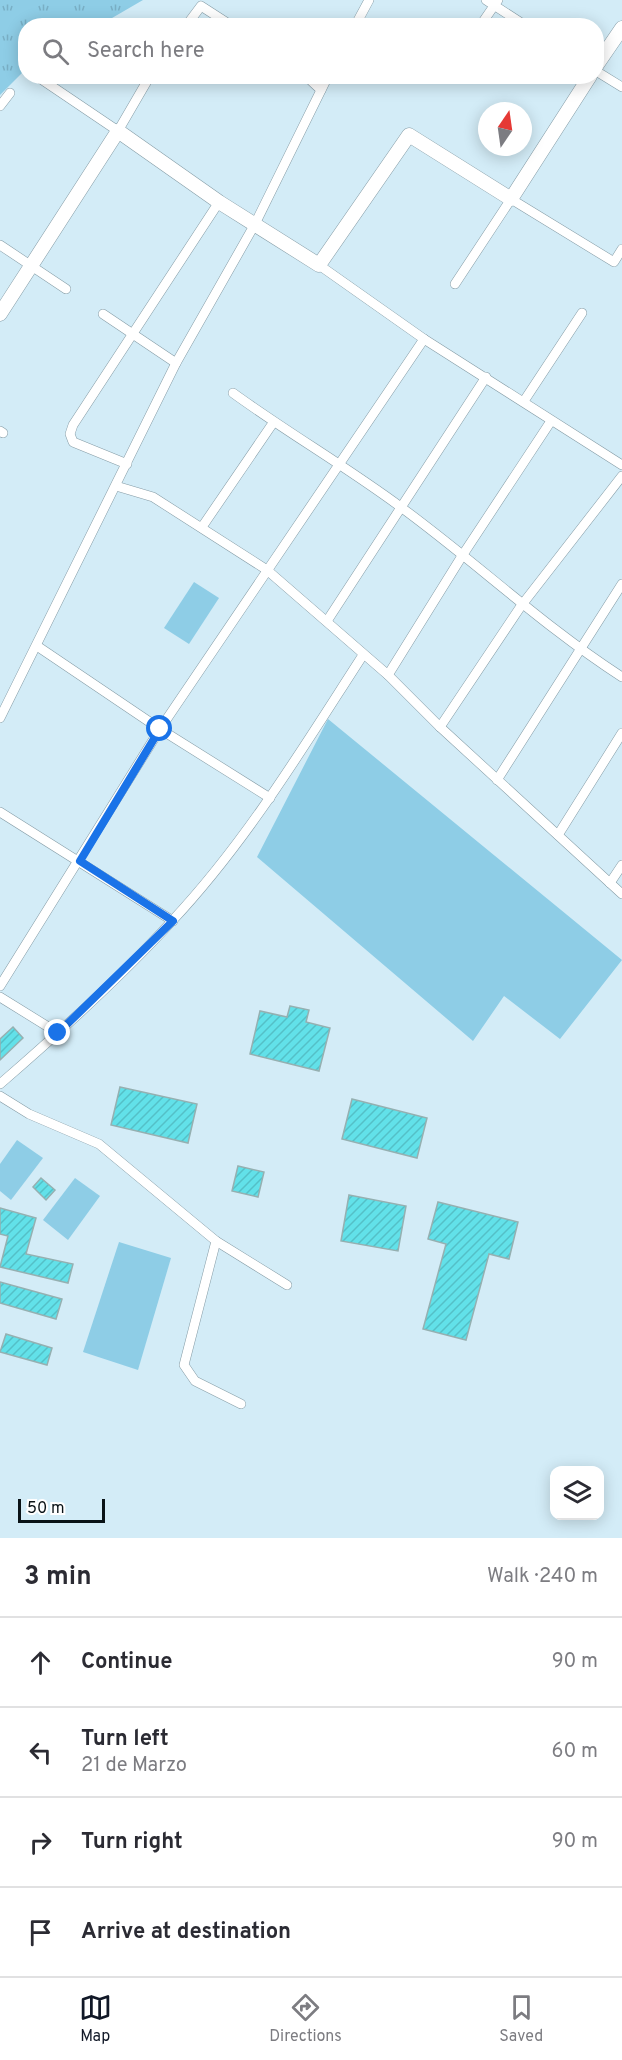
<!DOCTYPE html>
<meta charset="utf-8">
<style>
body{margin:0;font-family:Overpass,sans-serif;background:#f2f2f3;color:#2b2b33}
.controls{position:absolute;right:18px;bottom:18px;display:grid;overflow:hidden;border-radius:12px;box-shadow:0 3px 15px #0003}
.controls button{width:54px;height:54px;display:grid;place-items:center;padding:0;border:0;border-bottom:2px solid #e1e1e2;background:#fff;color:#2b2b33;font:30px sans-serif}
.compass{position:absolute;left:478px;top:102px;width:54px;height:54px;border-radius:50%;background:#fff;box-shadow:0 3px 15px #0003;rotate:13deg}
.scale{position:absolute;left:18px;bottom:15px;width:87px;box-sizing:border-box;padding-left:6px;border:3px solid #0a1317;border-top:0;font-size:16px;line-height:21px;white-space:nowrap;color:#0a1317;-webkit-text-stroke:4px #fff;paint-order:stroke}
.stop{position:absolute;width:18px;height:18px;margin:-14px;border:4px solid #1a73e8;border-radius:50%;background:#fff}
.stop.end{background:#1a73e8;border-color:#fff;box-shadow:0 2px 6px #0008}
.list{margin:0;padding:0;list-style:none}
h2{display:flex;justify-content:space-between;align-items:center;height:78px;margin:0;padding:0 24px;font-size:26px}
h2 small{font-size:20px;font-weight:400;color:#7c7c81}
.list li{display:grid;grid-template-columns:39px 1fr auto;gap:18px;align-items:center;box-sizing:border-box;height:90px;padding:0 24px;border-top:2px solid #e1e1e2}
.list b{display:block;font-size:22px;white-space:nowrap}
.list p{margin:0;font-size:20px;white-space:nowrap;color:#7c7c81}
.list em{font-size:20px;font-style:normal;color:#7c7c81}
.icon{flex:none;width:33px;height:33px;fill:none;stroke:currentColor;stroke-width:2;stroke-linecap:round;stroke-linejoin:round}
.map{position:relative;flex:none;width:622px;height:1538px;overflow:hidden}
.search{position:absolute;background:#fff;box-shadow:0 3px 15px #0003;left:18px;right:18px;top:18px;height:66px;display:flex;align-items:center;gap:15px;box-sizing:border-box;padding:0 21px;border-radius:24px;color:#7c7c81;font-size:22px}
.sheet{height:438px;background:#fff}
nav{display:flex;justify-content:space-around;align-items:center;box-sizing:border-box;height:84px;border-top:2px solid #e1e1e2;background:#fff;font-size:16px;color:#7c7c81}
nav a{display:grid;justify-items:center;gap:3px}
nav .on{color:#111827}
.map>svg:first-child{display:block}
</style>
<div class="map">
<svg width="622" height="1538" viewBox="0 0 622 1538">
<defs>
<pattern id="park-tufts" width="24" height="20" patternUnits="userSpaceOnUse" patternTransform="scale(1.5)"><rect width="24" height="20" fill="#8ecde6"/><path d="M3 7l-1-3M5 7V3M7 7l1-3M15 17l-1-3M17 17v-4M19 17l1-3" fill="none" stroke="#79afc5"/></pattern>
<pattern id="building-hatch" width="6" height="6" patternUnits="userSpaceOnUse" patternTransform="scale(1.5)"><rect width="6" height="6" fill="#62e1e9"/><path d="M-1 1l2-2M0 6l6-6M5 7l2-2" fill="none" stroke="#54c0c7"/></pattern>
</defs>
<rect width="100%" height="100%" fill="#d3ecf7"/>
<g fill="#8ecde6">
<polygon points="194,582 219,598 189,644 164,628"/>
<polygon points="328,719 622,960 560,1039 504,996 473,1041 257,857"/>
<polygon points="17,1140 43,1158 11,1200 0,1191 0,1164"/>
<polygon points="75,1178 100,1196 68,1240 43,1220"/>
<polygon points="119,1242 171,1258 138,1370 83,1352"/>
</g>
<polygon fill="url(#park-tufts)" points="0,0 143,0 100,25 26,26 25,70 0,95"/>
<g fill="url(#building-hatch)" stroke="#95b0b1" stroke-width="1.5">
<polygon points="290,1006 309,1010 306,1022 330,1028 319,1071 250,1054 260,1011 287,1017"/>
<polygon points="13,1027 23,1038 0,1060 0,1039"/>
<polygon points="120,1087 197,1104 188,1143 111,1125"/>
<polygon points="352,1099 427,1118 417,1158 342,1139"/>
<polygon points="238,1166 264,1172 258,1197 232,1191"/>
<polygon points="41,1178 55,1190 46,1200 33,1187"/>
<polygon points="349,1195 406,1206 398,1251 341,1241"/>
<polygon points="438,1202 518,1222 509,1259 489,1254 466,1340 423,1329 446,1244 428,1239"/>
<polygon points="0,1208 36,1218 26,1254 73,1264 68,1283 0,1267 8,1236 0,1234"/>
<polygon points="0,1282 62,1299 56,1319 0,1303"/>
<polygon points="6,1334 52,1348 47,1365 0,1352"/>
</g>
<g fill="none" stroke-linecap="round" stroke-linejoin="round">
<defs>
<g id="street">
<polyline points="486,0 526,26"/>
<polyline points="186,26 201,6 232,26"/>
<polyline points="355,26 369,0"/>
<polyline points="480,26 498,0"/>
<polyline points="596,71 622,87"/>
<polyline points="306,76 321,90"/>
<polyline points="41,79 118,131 150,76"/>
<polyline points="0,106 10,93"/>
<polyline points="0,245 66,289"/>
<polyline points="319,265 424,339 622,465"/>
<polyline points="455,284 511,199 614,262 622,249"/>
<polyline points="103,314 176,363"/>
<path d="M233 393C288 433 347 467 402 508 477 563 543 626 622 677"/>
<polyline points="524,401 582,313"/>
<polyline points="0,431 3,433"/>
<polyline points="127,464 73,442 70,434 73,425 219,202"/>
<polyline points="116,486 153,497 267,570 388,675 440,727 622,894"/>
<polyline points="202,527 273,423"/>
<polyline points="327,621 486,377"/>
<polyline points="37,646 160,729 270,798"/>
<polyline points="388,675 462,556 551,421"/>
<polyline points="0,718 176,363 255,224 328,76"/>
<polyline points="440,727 521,606 622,476"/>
<polyline points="497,780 622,584"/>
<polyline points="0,812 173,921"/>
<polyline points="558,835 622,733"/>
<polyline points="610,883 622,865"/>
<polyline points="0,986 160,729 424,339"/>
<polyline points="0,997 58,1033"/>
<path d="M0 1084C59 1033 119 979 172 921 247 841 304 746 363 655"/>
<polyline points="0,1096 29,1114 99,1144 216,1241 287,1285"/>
<polyline points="216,1241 184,1365 195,1381 241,1404"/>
</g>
<g id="secondary">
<polyline points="596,66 622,28"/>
<polyline points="0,314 118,131 219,202 319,265 409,135 511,199 590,76"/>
</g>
</defs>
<use href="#street" stroke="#859ca6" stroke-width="10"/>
<use href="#secondary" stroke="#859ca6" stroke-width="15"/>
<use href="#street" stroke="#fff" stroke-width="9"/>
<use href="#secondary" stroke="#fff" stroke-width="14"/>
</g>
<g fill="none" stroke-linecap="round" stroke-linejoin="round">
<polyline stroke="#1a73e8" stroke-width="8" points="58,1033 173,921 80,861 160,729"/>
</g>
</svg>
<div class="controls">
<button><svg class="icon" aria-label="layers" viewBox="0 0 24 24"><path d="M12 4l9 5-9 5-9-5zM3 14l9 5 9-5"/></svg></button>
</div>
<svg class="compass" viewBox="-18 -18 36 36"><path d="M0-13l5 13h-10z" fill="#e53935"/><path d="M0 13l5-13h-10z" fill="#7c7c81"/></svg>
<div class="scale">50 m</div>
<div class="stop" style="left:160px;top:729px"></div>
<div class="stop end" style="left:58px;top:1033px"></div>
<div class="search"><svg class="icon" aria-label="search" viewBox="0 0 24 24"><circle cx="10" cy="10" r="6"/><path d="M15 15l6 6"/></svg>Search here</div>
</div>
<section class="sheet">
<h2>3 min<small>Walk · 240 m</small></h2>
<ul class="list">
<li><svg class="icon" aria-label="ahead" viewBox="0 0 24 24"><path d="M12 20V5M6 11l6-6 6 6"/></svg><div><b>Continue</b></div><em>90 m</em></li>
<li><svg class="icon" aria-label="left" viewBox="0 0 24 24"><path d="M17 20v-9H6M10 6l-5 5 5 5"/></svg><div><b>Turn left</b><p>21 de Marzo</p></div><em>60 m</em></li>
<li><svg class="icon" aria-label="right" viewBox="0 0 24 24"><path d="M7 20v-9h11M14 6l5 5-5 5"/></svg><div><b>Turn right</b></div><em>90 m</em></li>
<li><svg class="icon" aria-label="arrive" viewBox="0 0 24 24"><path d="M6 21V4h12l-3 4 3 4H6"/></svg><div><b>Arrive at destination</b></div></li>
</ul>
</section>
<nav>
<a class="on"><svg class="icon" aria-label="map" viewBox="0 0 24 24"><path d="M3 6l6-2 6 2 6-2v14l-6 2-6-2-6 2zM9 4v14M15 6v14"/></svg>Map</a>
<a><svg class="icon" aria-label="directions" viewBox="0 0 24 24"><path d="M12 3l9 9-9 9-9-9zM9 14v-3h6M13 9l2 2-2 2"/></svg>Directions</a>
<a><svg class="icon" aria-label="saved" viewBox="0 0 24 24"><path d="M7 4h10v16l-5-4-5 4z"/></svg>Saved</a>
</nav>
